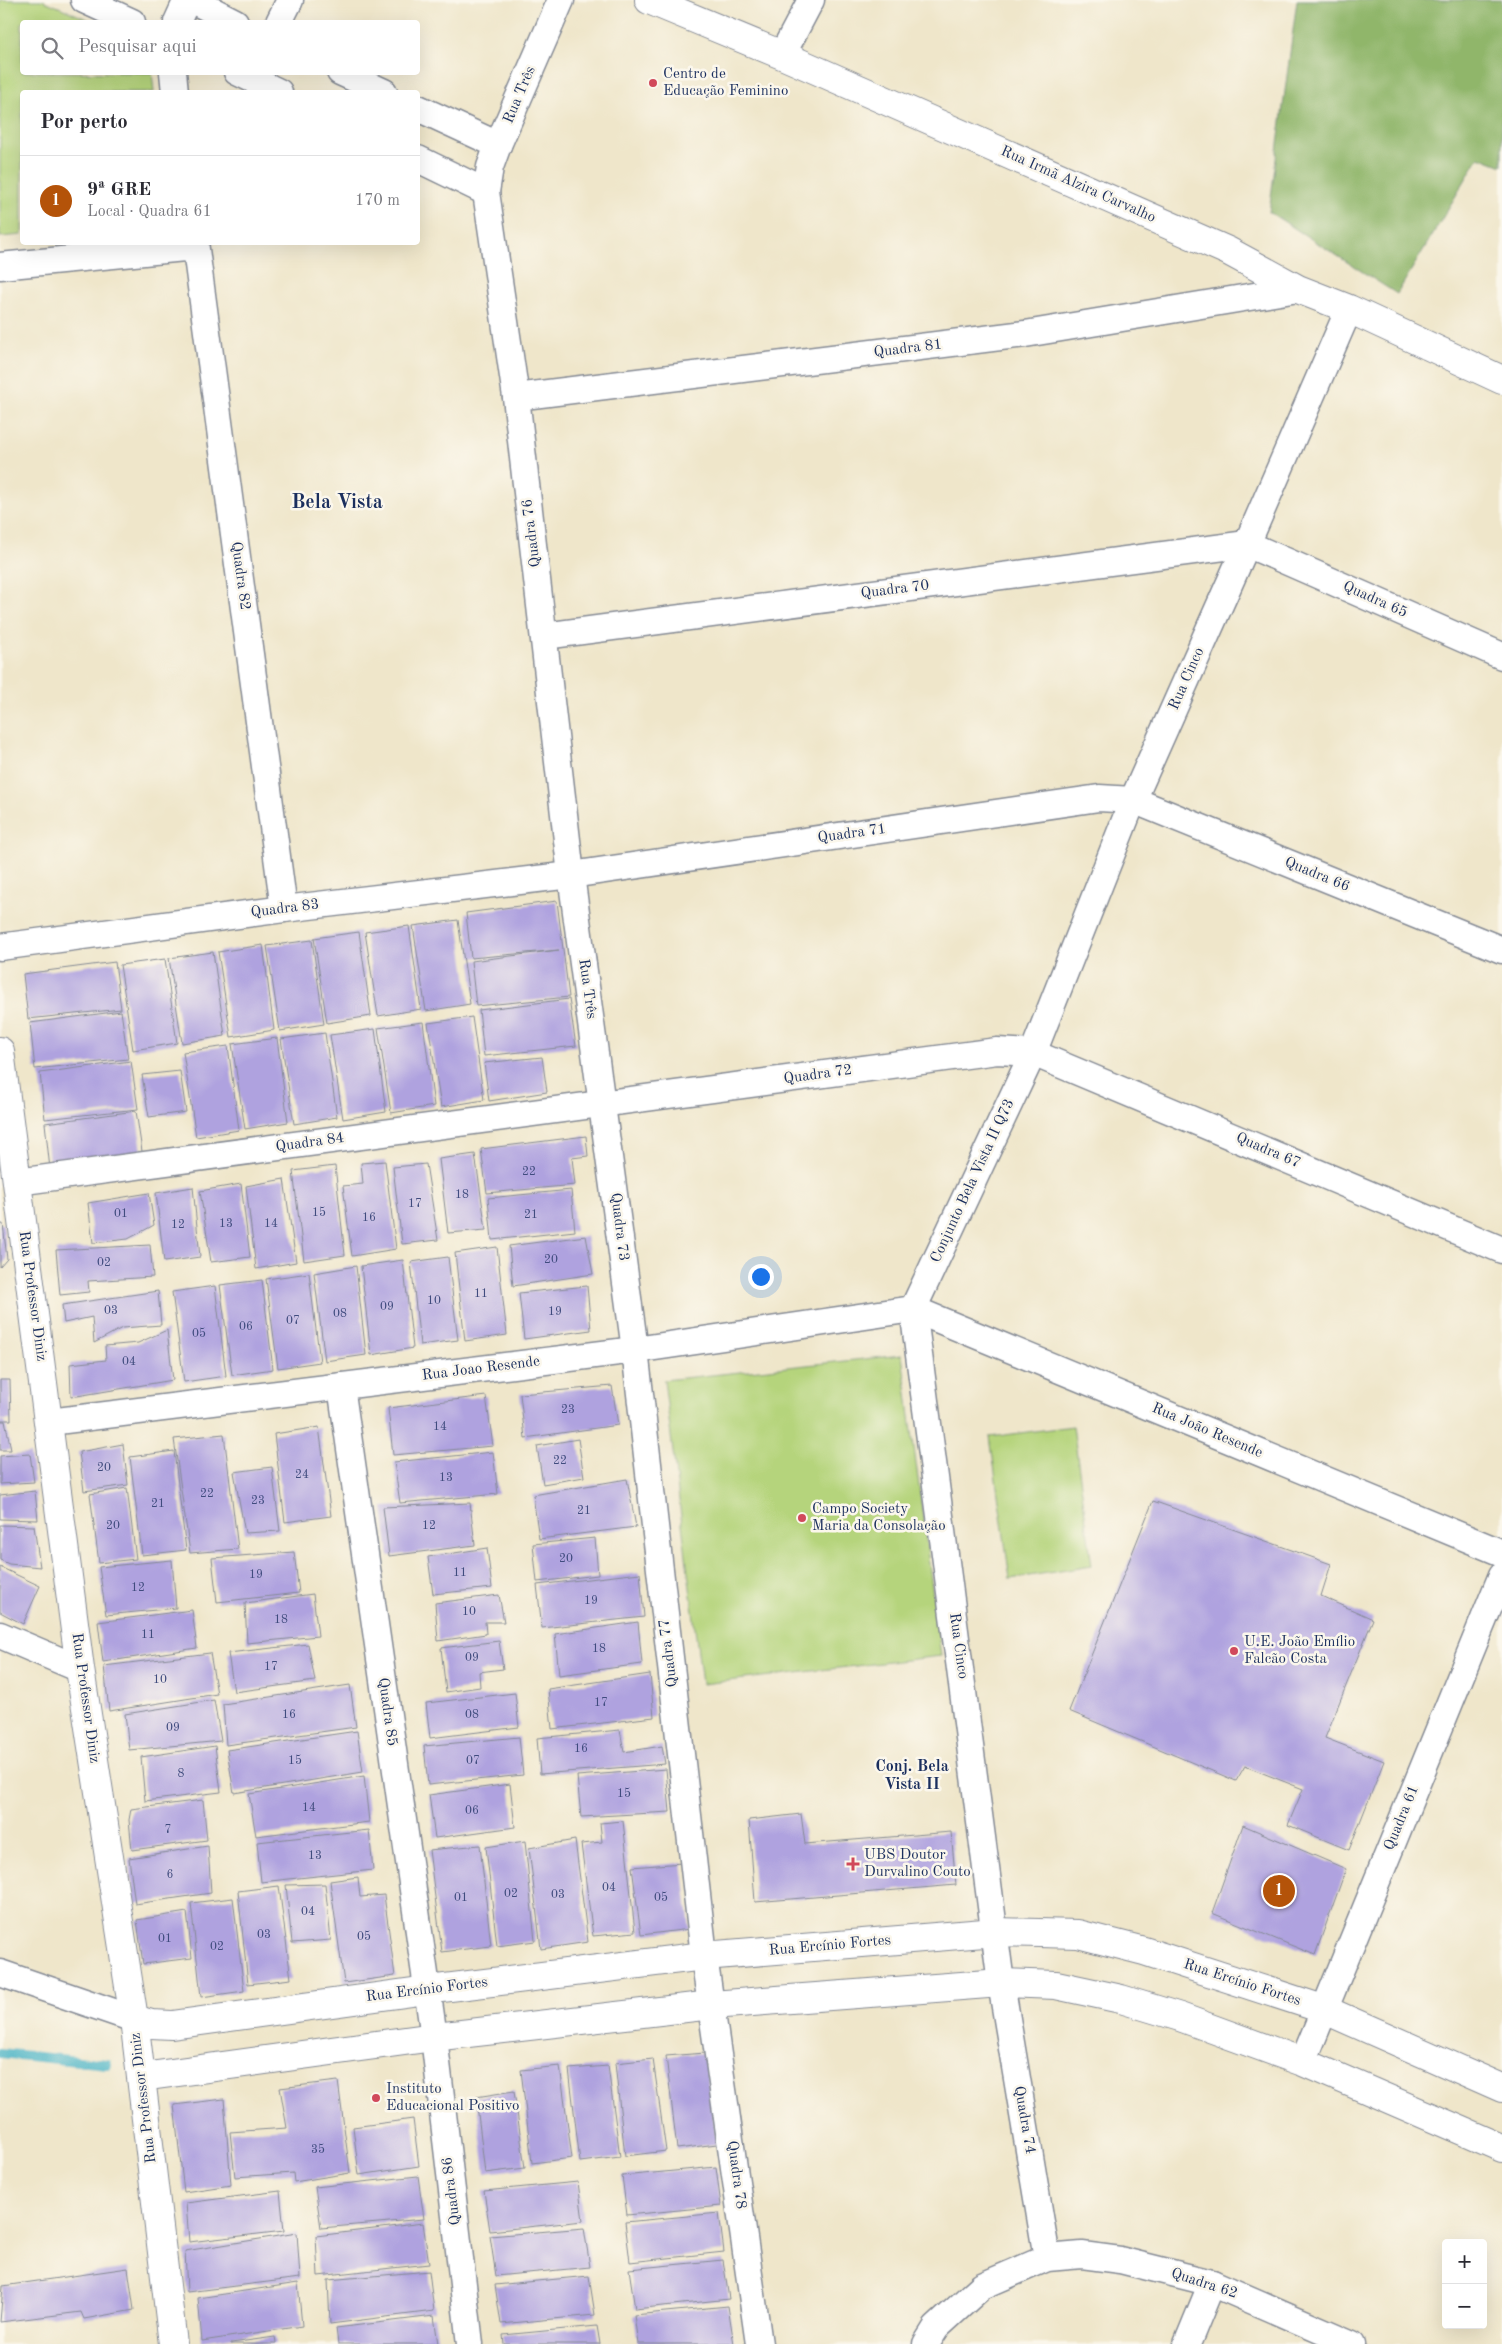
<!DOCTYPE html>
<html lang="pt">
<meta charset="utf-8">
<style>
body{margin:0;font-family:"Old Standard TT",serif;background:#f2f2f3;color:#2b2b33}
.controls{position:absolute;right:15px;bottom:15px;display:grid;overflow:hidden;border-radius:5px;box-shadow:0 5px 20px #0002}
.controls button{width:45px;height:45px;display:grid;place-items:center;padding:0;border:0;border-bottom:1px solid #e1e1e2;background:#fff;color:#2b2b33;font:25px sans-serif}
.you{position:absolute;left:760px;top:1276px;width:18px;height:18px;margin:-12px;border:4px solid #fff;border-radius:50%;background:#1a73e8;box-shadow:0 0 0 8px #1a73e833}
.badge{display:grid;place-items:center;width:32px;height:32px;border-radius:50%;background:#b45309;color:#fff;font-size:16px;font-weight:700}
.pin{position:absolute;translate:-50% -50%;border:2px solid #fff;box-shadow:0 1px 5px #0006}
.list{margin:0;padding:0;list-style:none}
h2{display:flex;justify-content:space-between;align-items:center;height:65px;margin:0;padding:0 20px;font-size:21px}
h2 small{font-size:16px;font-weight:400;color:#7c7c81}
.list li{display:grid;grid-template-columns:32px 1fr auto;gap:15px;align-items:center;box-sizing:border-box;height:90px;padding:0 20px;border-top:1px solid #e1e1e2}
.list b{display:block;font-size:19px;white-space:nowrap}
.list p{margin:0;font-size:16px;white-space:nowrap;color:#7c7c81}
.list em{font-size:16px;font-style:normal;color:#7c7c81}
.icon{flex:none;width:28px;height:28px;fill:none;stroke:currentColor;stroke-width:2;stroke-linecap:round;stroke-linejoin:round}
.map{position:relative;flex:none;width:1502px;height:2344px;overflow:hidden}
.search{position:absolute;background:#fff;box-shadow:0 5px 20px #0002;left:20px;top:20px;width:400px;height:55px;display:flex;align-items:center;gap:12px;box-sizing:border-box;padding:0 18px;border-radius:5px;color:#7c7c81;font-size:19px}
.panel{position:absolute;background:#fff;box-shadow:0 5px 20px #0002;left:20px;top:90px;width:400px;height:155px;border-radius:5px}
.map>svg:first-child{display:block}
</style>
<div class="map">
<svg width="1502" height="2344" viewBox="0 0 1502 2344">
<rect width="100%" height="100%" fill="#fbf7ec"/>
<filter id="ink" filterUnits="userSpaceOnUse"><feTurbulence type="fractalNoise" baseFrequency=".02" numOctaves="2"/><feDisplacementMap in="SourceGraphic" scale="10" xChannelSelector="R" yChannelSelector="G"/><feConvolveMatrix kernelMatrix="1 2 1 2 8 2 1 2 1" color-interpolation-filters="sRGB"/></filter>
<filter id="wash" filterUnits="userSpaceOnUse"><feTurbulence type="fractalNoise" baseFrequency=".0096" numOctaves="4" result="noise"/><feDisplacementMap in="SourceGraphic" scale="20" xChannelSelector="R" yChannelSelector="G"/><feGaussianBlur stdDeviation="1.12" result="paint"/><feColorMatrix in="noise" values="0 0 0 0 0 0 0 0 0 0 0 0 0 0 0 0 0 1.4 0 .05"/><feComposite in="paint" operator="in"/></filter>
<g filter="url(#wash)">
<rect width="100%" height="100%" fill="#efe6ca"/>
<g fill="#b5d47b" stroke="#68826c">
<polygon points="0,0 42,0 94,22 22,22 22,72 152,73 154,92 22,92 22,235 0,237"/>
<polygon points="902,1355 941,1656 702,1684 664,1380"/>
<polygon points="1073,1426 1092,1566 1010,1579 990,1437"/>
</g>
<polygon fill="#90b66b" stroke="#567264" points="1297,0 1502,0 1502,166 1479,157 1397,294 1269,212"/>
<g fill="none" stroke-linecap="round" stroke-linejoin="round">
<polyline stroke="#47b2c4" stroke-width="10" points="0,2053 107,2064"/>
</g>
<g id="blocks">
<g fill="#afa2df">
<polygon points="557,901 569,997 476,1006 471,961 559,950 471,958 466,913"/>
<polygon points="458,920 470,1004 426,1011 413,926"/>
<polygon points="409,926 421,1009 378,1016 365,932"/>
<polygon points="359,932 371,1016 327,1023 314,938"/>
<polygon points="312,940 324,1024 280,1031 267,946"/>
<polygon points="263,945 274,1030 231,1037 218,952"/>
<polygon points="213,952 225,1036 182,1043 169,958"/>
<polygon points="165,959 177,1043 133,1050 120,965"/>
<polygon points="115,962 121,1009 28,1019 23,974"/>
<polygon points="569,999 576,1046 484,1056 479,1010"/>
<polygon points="121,1011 128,1059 35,1069 30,1023"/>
<polygon points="472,1017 484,1100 441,1107 428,1023"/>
<polygon points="423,1022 434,1106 391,1113 378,1028"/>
<polygon points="375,1029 386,1112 343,1119 330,1035"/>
<polygon points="325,1033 337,1117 294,1124 281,1039"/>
<polygon points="277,1038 288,1122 245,1129 232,1044"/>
<polygon points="228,1046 239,1130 196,1137 183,1052"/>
<polygon points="542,1057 547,1092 489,1101 484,1063"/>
<polygon points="131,1061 138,1109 45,1119 40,1073"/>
<polygon points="180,1071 186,1112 149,1117 142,1075"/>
<polygon points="136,1111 143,1158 50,1169 45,1123"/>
<polygon points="586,1136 588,1156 572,1158 575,1185 487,1193 481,1149"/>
<polygon points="475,1154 486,1230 448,1233 439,1159"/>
<polygon points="385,1161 396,1249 352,1256 343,1186 363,1184 361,1163"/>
<polygon points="426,1164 438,1240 402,1244 393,1167"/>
<polygon points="335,1166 345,1255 304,1261 293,1171"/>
<polygon points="284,1179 296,1262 256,1269 246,1186"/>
<polygon points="241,1184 250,1257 211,1262 200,1191"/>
<polygon points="193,1187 200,1257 164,1262 156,1193"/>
<polygon points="571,1190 575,1231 492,1240 488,1198"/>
<polygon points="149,1193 154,1225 128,1239 93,1243 88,1203"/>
<polygon points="0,1224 3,1224 7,1259 0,1267"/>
<polygon points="586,1236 593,1274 513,1286 509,1246"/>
<polygon points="150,1245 153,1277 88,1281 89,1292 60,1295 56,1250"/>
<polygon points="497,1247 507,1335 465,1341 455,1253"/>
<polygon points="448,1257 458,1340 420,1345 411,1262"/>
<polygon points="403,1260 413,1348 371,1355 361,1266"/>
<polygon points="356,1266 366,1355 325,1361 314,1273"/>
<polygon points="309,1273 320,1362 278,1368 266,1279"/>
<polygon points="262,1280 273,1369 232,1375 220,1285"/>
<polygon points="215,1286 226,1376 184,1382 172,1292"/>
<polygon points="587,1286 591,1330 524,1339 519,1293"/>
<polygon points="158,1291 161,1325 122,1328 94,1343 92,1317 64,1323 62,1305"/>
<polygon points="167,1330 173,1380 71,1397 70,1364 106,1360 105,1346 138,1343"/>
<polygon points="0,1380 10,1380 11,1420 0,1420"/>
<polygon points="612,1386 618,1425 525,1438 520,1394"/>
<polygon points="486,1396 493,1446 393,1455 388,1408"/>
<polygon points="0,1421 5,1421 11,1450 0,1450"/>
<polygon points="319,1427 331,1516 285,1522 274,1434"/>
<polygon points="224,1434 238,1549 190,1553 174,1439"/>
<polygon points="578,1439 584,1477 543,1484 537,1446"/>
<polygon points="123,1444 128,1485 84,1491 79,1452"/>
<polygon points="174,1451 186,1550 142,1555 130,1457"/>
<polygon points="493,1452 498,1494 400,1503 394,1462"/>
<polygon points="30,1454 34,1482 0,1484 0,1456"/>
<polygon points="272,1467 280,1531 245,1533 234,1472"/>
<polygon points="627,1479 636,1527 539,1539 533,1495"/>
<polygon points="127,1488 136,1559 99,1563 90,1494"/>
<polygon points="35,1491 38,1520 0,1519 0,1495"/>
<polygon points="1153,1501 1331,1564 1321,1596 1373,1619 1325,1738 1384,1761 1349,1850 1288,1825 1303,1789 1245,1766 1236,1781 1069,1711"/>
<polygon points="470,1503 475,1545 389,1556 383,1507"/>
<polygon points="0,1525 34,1526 40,1567 9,1564 0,1560"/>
<polygon points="595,1538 598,1575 537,1582 533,1544"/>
<polygon points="487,1548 492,1588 433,1594 428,1557"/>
<polygon points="294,1552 299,1593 217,1602 212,1558"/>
<polygon points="172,1560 176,1608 106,1615 99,1567"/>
<polygon points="0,1567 40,1586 23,1624 0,1612"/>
<polygon points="640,1573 644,1617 542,1628 537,1585"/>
<polygon points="313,1594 318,1636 247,1643 245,1603"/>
<polygon points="499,1595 504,1622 485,1622 486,1634 438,1641 435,1603"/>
<polygon points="192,1610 197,1648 103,1662 98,1622"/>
<polygon points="638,1622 642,1664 559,1675 555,1634"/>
<polygon points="499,1641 503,1669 479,1672 480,1687 446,1692 441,1648"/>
<polygon points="308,1644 315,1681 234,1692 228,1653"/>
<polygon points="210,1653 217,1694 109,1711 104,1666"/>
<polygon points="650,1674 654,1717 552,1729 548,1689"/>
<polygon points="350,1685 356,1727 226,1745 223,1704"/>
<polygon points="515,1693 519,1727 430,1738 426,1703"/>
<polygon points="214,1700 221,1741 129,1750 125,1714"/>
<polygon points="620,1730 624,1752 662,1746 665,1764 540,1774 537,1738"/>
<polygon points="357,1731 363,1772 234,1793 227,1750"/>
<polygon points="519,1737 523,1775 428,1785 424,1746"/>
<polygon points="215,1746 221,1792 145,1801 141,1757"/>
<polygon points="666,1769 670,1812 581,1817 577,1776"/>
<polygon points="364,1776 369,1822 256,1836 249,1794"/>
<polygon points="510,1784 515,1827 435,1838 429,1795"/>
<polygon points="203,1800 207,1840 132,1850 129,1820 131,1809"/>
<polygon points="801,1814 805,1844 951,1832 956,1885 755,1902 749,1820"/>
<polygon points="623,1821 635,1932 593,1936 581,1844 602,1842 600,1823"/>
<polygon points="1243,1825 1346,1869 1315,1955 1212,1913"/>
<polygon points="369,1830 373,1870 261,1882 257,1842"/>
<polygon points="575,1840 588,1942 541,1949 529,1848"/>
<polygon points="525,1841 535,1941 497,1946 486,1847"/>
<polygon points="480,1845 491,1946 442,1952 429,1850"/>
<polygon points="208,1846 211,1893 135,1904 129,1858"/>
<polygon points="682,1863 690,1929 641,1935 632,1867"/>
<polygon points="358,1877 360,1897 384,1895 395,1976 344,1983 330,1881"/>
<polygon points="325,1884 331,1940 292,1943 286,1885"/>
<polygon points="279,1886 291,1979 248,1984 238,1891"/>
<polygon points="233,1898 244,1991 201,1997 191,1903"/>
<polygon points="187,1912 192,1958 143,1964 137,1920"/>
<polygon points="705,2053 717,2144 677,2149 666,2056"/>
<polygon points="653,2059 666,2151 625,2156 615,2063"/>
<polygon points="560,2066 572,2158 532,2163 521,2070"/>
<polygon points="608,2066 620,2157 580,2162 569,2069"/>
<polygon points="338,2081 350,2173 294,2182 293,2173 235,2177 230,2132 287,2128 280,2088"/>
<polygon points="514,2091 525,2168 485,2173 476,2097"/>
<polygon points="224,2099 231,2185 184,2192 174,2105"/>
<polygon points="413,2119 419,2166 359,2175 353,2127"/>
<polygon points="716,2167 721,2206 627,2215 622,2176"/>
<polygon points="418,2176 424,2219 321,2228 315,2187"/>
<polygon points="578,2182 583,2221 490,2231 484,2191"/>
<polygon points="280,2191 284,2231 189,2242 186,2203"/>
<polygon points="719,2213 724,2252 630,2262 625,2222"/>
<polygon points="423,2223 429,2264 318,2276 316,2236"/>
<polygon points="584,2228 590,2267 496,2276 490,2236"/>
<polygon points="297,2233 300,2278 187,2292 185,2251"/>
<polygon points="723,2260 729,2299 635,2309 629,2269"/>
<polygon points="128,2268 134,2310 84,2319 81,2312 0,2322 3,2286"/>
<polygon points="429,2271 434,2311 330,2324 328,2280"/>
<polygon points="589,2276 595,2315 501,2324 495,2285"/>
<polygon points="298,2283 302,2326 202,2341 198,2298"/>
<polygon points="728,2306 734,2344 638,2344 634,2315"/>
<polygon points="434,2316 438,2344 338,2344 336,2328"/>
<polygon points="597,2326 600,2344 504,2344 503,2335"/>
<polygon points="275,2337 276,2344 231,2344 231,2343"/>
</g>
</g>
</g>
<g filter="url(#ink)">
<use href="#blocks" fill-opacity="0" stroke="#858a94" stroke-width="1"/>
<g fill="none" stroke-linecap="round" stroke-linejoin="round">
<defs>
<g id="street">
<polyline points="84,0 132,22"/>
<polyline points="192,0 235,22"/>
<polyline points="561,0 498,145 490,167 486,192 516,397 571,875 635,1350 704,1956 759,2344"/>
<polyline points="177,22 187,0"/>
<polyline points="279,22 290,0"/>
<polyline points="782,55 811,0"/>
<polyline points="173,72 175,92"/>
<polyline points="237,72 279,92"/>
<polyline points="340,72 384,92"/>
<polyline points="418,108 498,145"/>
<polyline points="418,159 486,192"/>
<polyline points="195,242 284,909"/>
<polyline points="0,266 195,247"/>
<polyline points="516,397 1025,334 1298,289"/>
<polyline points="1247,544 1502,656"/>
<polyline points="544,636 1247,544"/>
<polyline points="0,947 284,909 571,875 1099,798 1133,800 1502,950"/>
<polyline points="17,1182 997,1051 1033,1053 1502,1250"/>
<polyline points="913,1309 1033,1053 1133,800 1247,544 1349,309"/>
<polyline points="913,1309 1001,1983 1047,2258"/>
<polyline points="913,1309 1502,1553"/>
<polyline points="341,1386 434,2037 470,2344"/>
<polyline points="49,1422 635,1350 913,1309"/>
<polyline points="0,1635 80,1669"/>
<polyline points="0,1973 134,2019"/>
<polyline points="1303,2062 1502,1575"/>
<polyline points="926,2344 936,2328 982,2286 1047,2258 1082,2255 1120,2260 1212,2283 1352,2344"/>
<polyline points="1187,2344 1212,2283"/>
</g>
<g id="secondary">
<polyline points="649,0 782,55 1228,251 1298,289 1349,309 1502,380"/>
<polyline points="0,1051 80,1669 134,2019 173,2344"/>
<polyline points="134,2019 151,2024 172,2025 427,1990 704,1956 996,1932 1078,1934 1144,1951 1323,2009 1502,2088"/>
<polyline points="142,2077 434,2037 712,2005 1001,1983 1056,1985 1121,1999 1180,2017 1303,2062 1502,2148"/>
</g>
</defs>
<use href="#street" stroke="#858a94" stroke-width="29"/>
<use href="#secondary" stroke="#858a94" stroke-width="30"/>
<use href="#street" stroke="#fff" stroke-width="26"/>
<use href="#secondary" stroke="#fff" stroke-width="28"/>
</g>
</g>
<g fill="#d1495b" stroke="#fbf7ec" stroke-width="2">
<circle cx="653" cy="83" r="5"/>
<circle cx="802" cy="1518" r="5"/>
<circle cx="1234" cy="1651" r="5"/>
<path d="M850.5 1856.5h5v5h5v5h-5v5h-5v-5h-5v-5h5z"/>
<circle cx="376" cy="2098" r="5"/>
</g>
<g text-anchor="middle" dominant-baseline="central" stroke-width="5" stroke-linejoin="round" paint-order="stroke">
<g font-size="12" fill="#404c7e">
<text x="529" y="1172">22</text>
<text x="462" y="1195">18</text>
<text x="415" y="1204">17</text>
<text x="319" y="1213">15</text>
<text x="121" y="1214">01</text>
<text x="531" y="1215">21</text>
<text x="369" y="1218">16</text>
<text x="226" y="1224">13</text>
<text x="271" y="1224">14</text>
<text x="178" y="1225">12</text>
<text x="551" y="1260">20</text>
<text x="104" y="1263">02</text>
<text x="481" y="1294">11</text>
<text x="434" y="1301">10</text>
<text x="387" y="1307">09</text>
<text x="111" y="1311">03</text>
<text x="555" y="1312">19</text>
<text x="340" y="1314">08</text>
<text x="293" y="1321">07</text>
<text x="246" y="1327">06</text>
<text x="199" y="1334">05</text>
<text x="129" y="1362">04</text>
<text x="568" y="1410">23</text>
<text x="440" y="1427">14</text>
<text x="560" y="1461">22</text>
<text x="104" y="1468">20</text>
<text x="302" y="1475">24</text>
<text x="446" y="1478">13</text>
<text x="207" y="1494">22</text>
<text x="258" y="1501">23</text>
<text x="158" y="1504">21</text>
<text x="584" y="1511">21</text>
<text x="113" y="1526">20</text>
<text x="429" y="1526">12</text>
<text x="566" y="1559">20</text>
<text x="460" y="1573">11</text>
<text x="256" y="1575">19</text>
<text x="138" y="1588">12</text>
<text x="591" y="1601">19</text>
<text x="469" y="1612">10</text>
<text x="281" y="1620">18</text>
<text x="148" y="1635">11</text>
<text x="599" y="1649">18</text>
<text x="472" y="1658">09</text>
<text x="271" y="1667">17</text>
<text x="160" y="1680">10</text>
<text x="601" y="1703">17</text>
<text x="289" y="1715">16</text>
<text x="472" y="1715">08</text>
<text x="173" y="1728">09</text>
<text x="581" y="1749">16</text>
<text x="295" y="1761">15</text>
<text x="473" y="1761">07</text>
<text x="181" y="1774">8</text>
<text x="624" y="1794">15</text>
<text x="309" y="1808">14</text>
<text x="472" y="1811">06</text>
<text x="168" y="1830">7</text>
<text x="315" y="1856">13</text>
<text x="170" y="1875">6</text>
<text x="609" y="1888">04</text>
<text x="511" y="1894">02</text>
<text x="558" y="1895">03</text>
<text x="461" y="1898">01</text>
<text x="661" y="1898">05</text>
<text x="308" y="1912">04</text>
<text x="264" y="1935">03</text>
<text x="364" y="1937">05</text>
<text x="165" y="1939">01</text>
<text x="217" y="1947">02</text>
<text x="318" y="2150">35</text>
</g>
<g font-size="15" fill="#1b2f5e" stroke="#fbf7ec" text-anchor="start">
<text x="663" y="74">Centro de<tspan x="663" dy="17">Educação Feminino</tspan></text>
<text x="812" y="1509">Campo Society<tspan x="812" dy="17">Maria da Consolação</tspan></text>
<text x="1244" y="1642">U.E. João Emílio<tspan x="1244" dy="17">Falcão Costa</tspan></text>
<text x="864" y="1855">UBS Doutor<tspan x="864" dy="17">Durvalino Couto</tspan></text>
<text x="386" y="2089">Instituto<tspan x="386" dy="17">Educacional Positivo</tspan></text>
</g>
<g font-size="15" fill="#1b2f5e" stroke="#fbf7ec">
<text transform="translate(520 95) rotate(-67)">Rua Três</text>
<text transform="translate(1078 185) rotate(24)">Rua Irmã Alzira Carvalho</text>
<text transform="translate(908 349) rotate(-7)">Quadra 81</text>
<text transform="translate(532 533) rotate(-97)">Quadra 76</text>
<text transform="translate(240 576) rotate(82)">Quadra 82</text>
<text transform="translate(895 590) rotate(-7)">Quadra 70</text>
<text transform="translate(1375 600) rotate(24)">Quadra 65</text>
<text transform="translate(1187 679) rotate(-66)">Rua Cinco</text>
<text transform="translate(852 834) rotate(-8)">Quadra 71</text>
<text transform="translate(1317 875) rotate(22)">Quadra 66</text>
<text transform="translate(285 909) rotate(-7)">Quadra 83</text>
<text transform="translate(587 989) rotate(82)">Rua Três</text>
<text transform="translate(818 1075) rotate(-8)">Quadra 72</text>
<text transform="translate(310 1143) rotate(-8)">Quadra 84</text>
<text transform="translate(1268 1151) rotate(23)">Quadra 67</text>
<text transform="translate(973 1181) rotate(-65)">Conjunto Bela Vista II Q73</text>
<text transform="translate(619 1227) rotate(83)">Quadra 73</text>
<text transform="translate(32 1296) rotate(82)">Rua Professor Diniz</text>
<text transform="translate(481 1369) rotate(-7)">Rua Joao Resende</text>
<text transform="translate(1207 1431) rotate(23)">Rua João Resende</text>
<text transform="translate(958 1646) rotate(82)">Rua Cinco</text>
<text transform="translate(669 1653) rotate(-97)">Quadra 77</text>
<text transform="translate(85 1698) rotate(82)">Rua Professor Diniz</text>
<text transform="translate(387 1712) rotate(82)">Quadra 85</text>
<text transform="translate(1402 1818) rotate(-68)">Quadra 61</text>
<text transform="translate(830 1946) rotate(-5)">Rua Ercínio Fortes</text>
<text transform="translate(1242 1983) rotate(18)">Rua Ercínio Fortes</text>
<text transform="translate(427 1990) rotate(-7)">Rua Ercínio Fortes</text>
<text transform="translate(144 2098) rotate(-97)">Rua Professor Diniz</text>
<text transform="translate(1024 2120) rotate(80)">Quadra 74</text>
<text transform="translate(736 2175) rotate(82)">Quadra 78</text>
<text transform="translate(452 2191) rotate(-97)">Quadra 86</text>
<text transform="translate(1204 2284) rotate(18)">Quadra 62</text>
</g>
<g font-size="16" font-weight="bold" fill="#1b2f5e" stroke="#fbf7ec">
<text x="912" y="1767">Conj. Bela<tspan x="912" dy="18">Vista II</tspan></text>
</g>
<g font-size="20" font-weight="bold" fill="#1b2f5e" stroke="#fbf7ec">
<text x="337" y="503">Bela Vista</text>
</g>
</g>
</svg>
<div class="controls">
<button>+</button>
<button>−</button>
</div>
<div class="you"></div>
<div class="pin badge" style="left:1279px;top:1891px">1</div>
<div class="search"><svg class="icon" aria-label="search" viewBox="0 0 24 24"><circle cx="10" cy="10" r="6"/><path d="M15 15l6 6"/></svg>Pesquisar aqui</div>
<section class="panel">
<h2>Por perto<small></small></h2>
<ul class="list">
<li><span class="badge">1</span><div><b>9ª GRE</b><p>Local · Quadra 61</p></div><em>170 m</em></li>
</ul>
</section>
</div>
